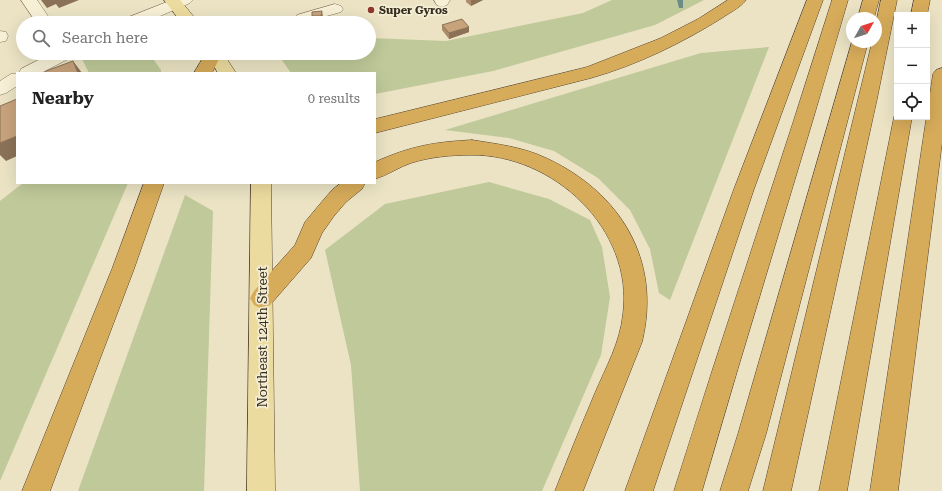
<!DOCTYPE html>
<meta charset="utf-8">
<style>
body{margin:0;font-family:"Roboto Serif",serif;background:#f6f6f6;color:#222}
.controls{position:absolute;right:12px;top:12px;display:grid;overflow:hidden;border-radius:0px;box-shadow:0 4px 16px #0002}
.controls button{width:36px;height:36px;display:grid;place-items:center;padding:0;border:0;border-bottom:1px solid #e0e0e0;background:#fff;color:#222;font:20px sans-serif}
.compass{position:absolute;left:846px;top:12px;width:36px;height:36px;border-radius:50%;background:#fff;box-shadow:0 4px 16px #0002;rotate:51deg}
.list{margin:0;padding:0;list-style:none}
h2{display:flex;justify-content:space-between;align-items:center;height:52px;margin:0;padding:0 16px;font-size:17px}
h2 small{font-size:13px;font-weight:400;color:#767676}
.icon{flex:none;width:22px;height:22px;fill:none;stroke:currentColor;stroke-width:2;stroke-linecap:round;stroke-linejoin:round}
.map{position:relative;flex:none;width:942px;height:491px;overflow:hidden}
.search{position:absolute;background:#fff;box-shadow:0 4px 16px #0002;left:16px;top:16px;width:360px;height:44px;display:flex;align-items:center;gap:10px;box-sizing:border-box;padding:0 14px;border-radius:22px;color:#767676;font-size:15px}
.panel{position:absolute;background:#fff;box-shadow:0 4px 16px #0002;left:16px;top:72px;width:360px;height:112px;border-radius:0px}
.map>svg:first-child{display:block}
</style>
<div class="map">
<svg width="942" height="491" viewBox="0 0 942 491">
<rect width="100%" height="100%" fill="#ebe3c4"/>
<g fill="#bfc999">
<polygon points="612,0 704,0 655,25 493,71 375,94 375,73 291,73 277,53 369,53 369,38 446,41 583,13"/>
<polygon points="769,47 670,300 659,293 650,249 630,210 598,178 554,151 509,138 445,130 701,53"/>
<polygon points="86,53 149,53 161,70 161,73 89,73 80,55"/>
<polygon points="489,182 549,199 590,220 602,247 610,297 601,355 542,491 360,491 351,365 325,250 385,204"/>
<polygon points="23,183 128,183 0,481 0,201"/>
<polygon points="185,195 213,211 204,491 78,491"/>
</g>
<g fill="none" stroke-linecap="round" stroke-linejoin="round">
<polygon fill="#6d8c88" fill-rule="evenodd" points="677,0 683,0 683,8 679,8"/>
<defs>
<g id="minor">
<polygon points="21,0 37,0 50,19 48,22 36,22"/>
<polygon points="172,0 193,0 190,3 144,23 122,23 124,19"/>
<polygon points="434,0 450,0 447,5 442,7 437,5"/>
<polygon points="335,4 341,6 343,9 341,12 312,20 313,23 297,23 295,18 297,15"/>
<polygon points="0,31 6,32 8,36 6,41 0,42"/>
<polygon points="52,53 74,53 72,57 41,73 17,73 17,86 6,93 0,95 0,81 11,74 19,73 21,69"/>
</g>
<g id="major">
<polygon points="164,0 180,0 199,23 182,23"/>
<polygon points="207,53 223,53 236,73 218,73"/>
<polygon points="251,183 271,183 275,491 247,491"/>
</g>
<g id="highway">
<path d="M728 0H746C740 8 729 13 722 18 682 43 637 65 591 78L375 133V119L587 67 661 38 698 19Z"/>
<polygon points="807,0 823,0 754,189 653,491 625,491 734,189"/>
<path d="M832 0H848C801 164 749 327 702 491H674C725 327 781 164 832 0Z"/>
<polygon points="863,0 879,0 874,18 858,18"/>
<polygon points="881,0 897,0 877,99 791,491 763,491 872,42 876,42 876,23"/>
<polygon points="914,0 930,0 927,15 911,15"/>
<polygon points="852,42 868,42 766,434 748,491 720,491 738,434"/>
<polygon points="206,53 222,53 212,73 194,73"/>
<polygon points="942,68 942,143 898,491 870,491 933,74 936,70"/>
<polygon points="897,112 897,117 912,117 847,491 819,491 894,117"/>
<path d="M472 140C497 144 523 147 546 158 620 192 662 260 642 342L583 491H555C568 458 581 426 595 393 606 367 620 343 623 314 634 229 553 154 471 155 451 155 430 157 411 163 399 167 388 175 375 179V162C411 146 434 142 472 140Z"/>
<polygon points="144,183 164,183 134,269 50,491 22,491 112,269"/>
<polygon points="341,183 365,183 362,189 346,202 334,216 322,233 311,258 270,305 262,309 254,305 250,298 254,291 295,245 305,222 320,204 332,190"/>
</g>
</defs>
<use href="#minor" stroke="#85755c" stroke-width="1"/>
<use href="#major" stroke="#534330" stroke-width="1"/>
<use href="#highway" stroke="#534330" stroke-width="1"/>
<use href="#minor" fill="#f7f0d7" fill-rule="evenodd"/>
<use href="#major" fill="#ecdb9e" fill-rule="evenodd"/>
<use href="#highway" fill="#d6ab5a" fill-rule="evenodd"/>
</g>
<g fill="#ab8c6b">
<polygon points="466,0 483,0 471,6 466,2"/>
<polygon points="312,12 323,17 322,21 313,22 312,16"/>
<polygon points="442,25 469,32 449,39 442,30"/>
</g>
<g fill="#8b7257">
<polygon points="41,0 79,0 59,8 56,4 47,8"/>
<polygon points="471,0 483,0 471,6"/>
<polygon points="322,11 323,17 322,21 321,16"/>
<polygon points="469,27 469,32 449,39 449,33"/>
<polygon points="73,61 82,73 78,73"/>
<polygon points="17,136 17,156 6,161 0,155 0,143"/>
</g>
<g fill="#c7a37c" stroke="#8b7257">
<polygon points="322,11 321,16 312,16 312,12"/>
<polygon points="462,19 469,27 449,33 442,25"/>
<polygon points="73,61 78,73 44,73 46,71"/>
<polygon points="17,99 17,136 0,143 0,106"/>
</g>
<circle fill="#90382f" stroke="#f3edd3" stroke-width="1.5" cx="371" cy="10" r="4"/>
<g text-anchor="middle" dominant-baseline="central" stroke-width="3.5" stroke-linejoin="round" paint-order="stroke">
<g font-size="11" font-weight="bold" fill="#362c1f" stroke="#f3edd3" text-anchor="start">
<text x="379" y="10">Super Gyros</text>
</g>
<g font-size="13" fill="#362c1f" stroke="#f3edd3">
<text transform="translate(262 337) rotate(-90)">Northeast 124th Street</text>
</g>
</g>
</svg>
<div class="controls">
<button>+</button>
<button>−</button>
<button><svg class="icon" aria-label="locate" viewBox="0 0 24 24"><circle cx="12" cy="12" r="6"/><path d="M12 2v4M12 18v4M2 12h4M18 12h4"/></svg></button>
</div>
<svg class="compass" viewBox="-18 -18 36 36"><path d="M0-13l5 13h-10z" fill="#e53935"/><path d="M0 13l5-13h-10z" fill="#767676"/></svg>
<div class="search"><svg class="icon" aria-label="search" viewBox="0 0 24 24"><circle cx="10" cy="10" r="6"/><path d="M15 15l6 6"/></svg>Search here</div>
<section class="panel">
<h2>Nearby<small>0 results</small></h2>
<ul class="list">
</ul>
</section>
</div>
